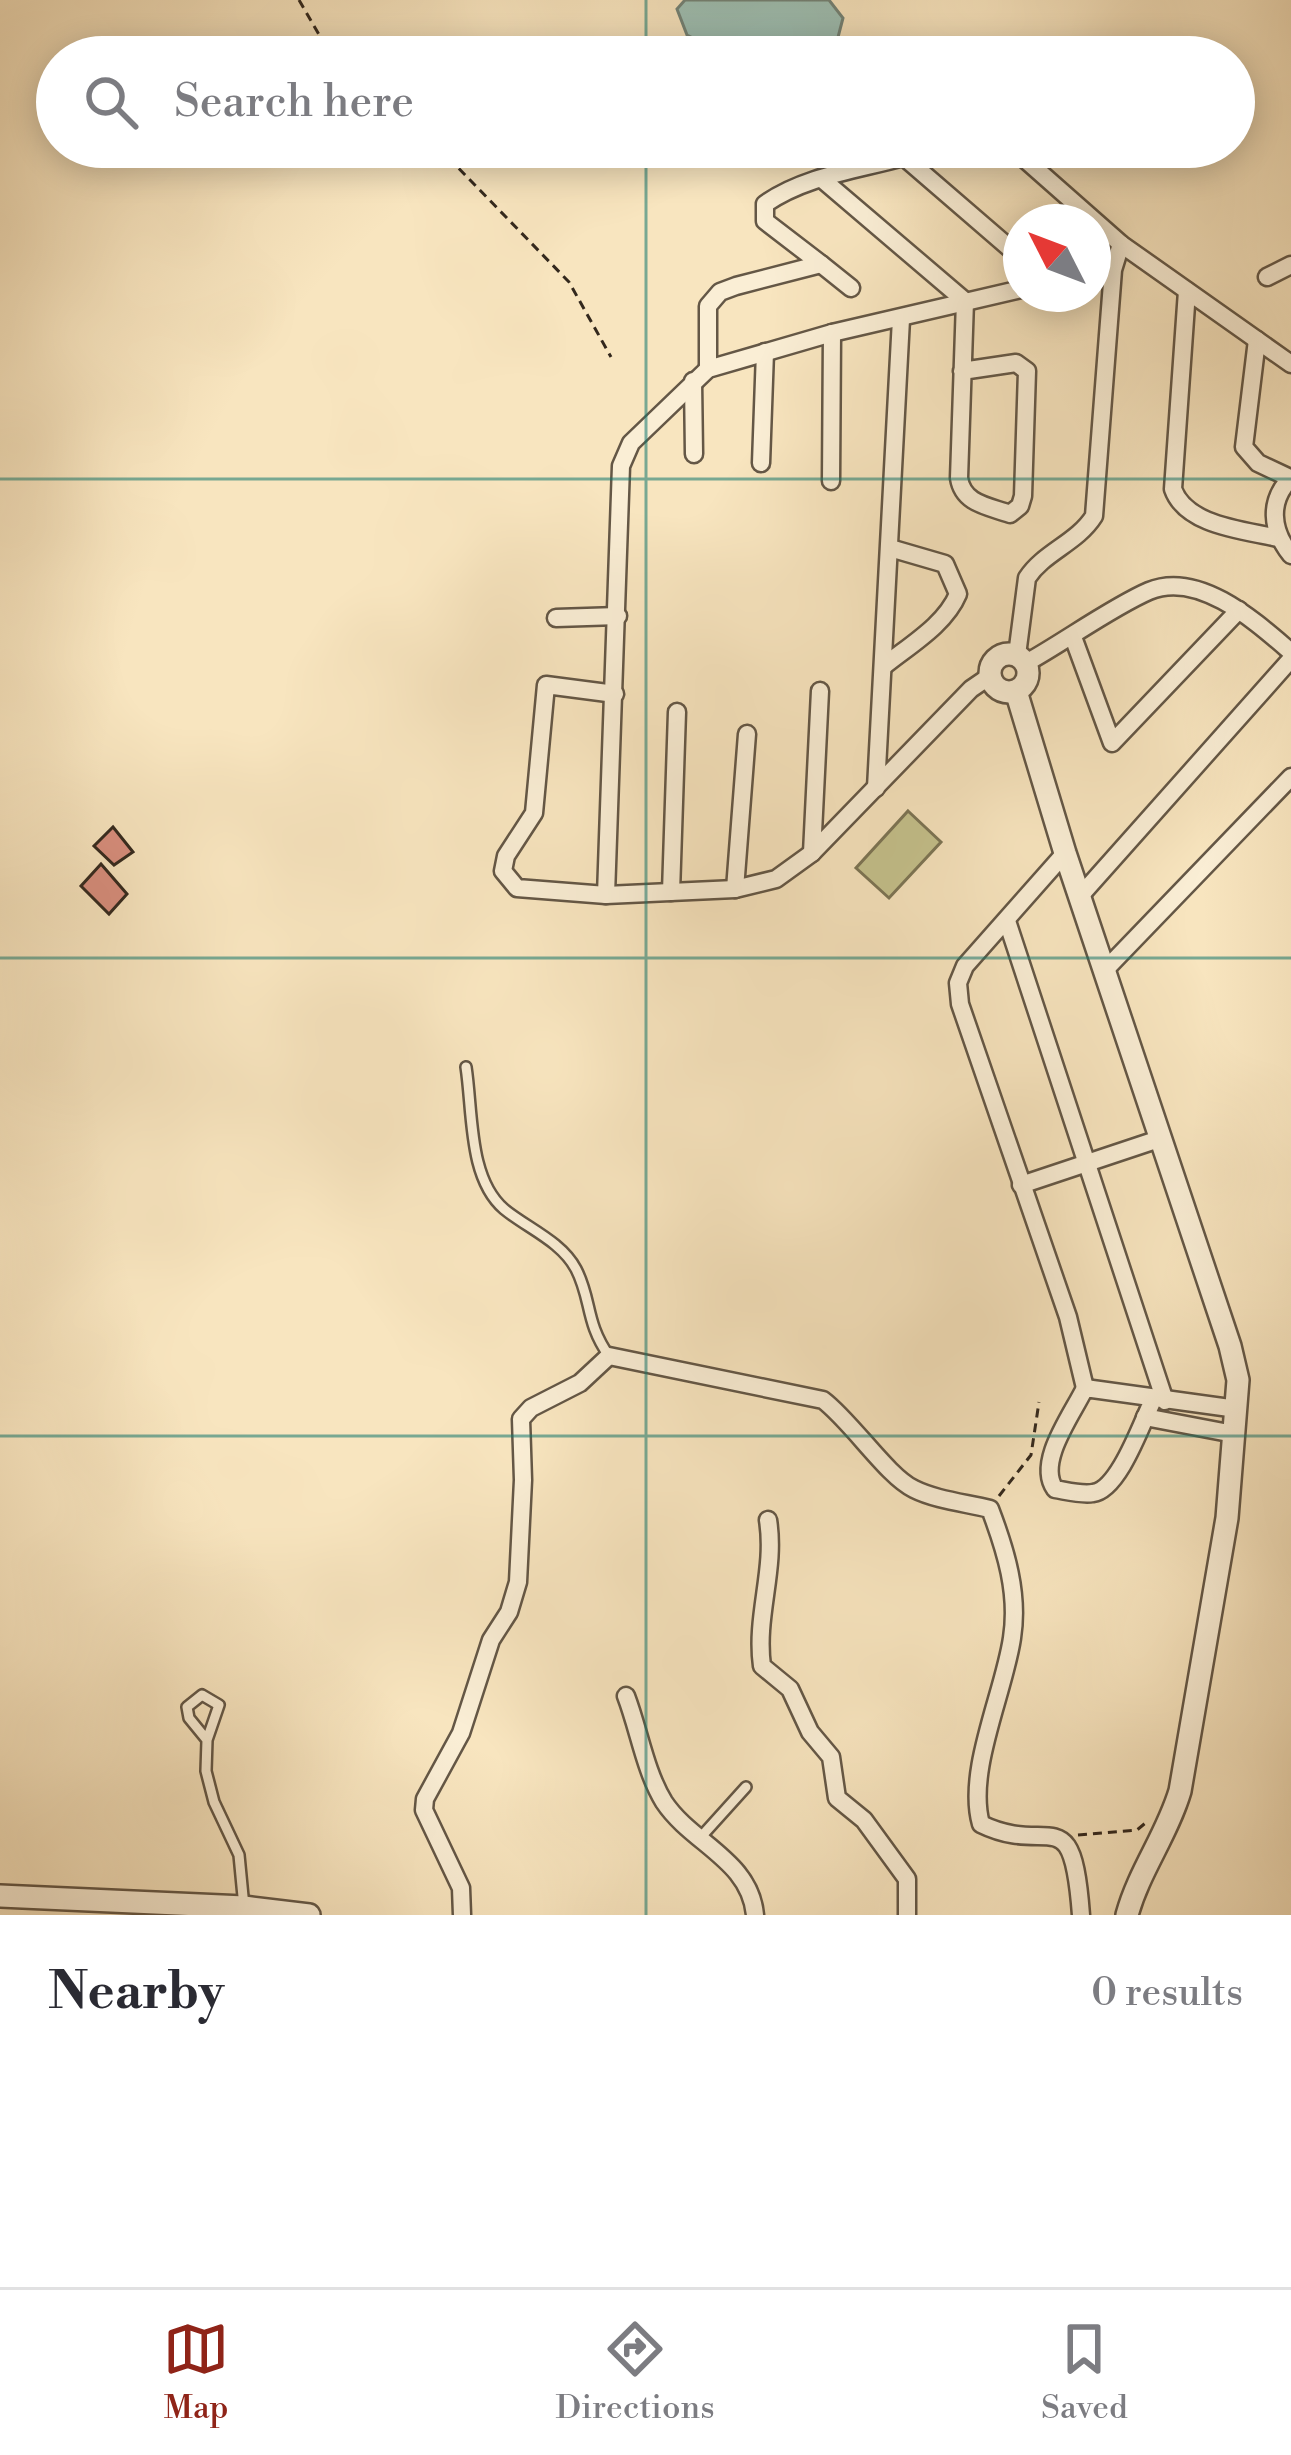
<!DOCTYPE html>
<style>
body{margin:0;font-family:"Libre Bodoni",serif;background:#f2f2f3;color:#2b2b33}
.compass{position:absolute;left:1003px;top:204px;width:108px;height:108px;border-radius:50%;background:#fff;box-shadow:0 6px 30px #0003;rotate:312deg}
.list{margin:0;padding:0;list-style:none}
h2{display:flex;justify-content:space-between;align-items:center;height:156px;margin:0;padding:0 48px;font-size:51px}
h2 small{font-size:39px;font-weight:400;color:#7c7c81}
.icon{flex:none;width:66px;height:66px;fill:none;stroke:currentColor;stroke-width:2;stroke-linecap:round;stroke-linejoin:round}
.map{position:relative;flex:none;width:1291px;height:1915px;overflow:hidden}
.search{position:absolute;background:#fff;box-shadow:0 6px 30px #0003;left:36px;right:36px;top:36px;height:132px;display:flex;align-items:center;gap:30px;box-sizing:border-box;padding:0 42px;border-radius:66px;color:#7c7c81;font-size:45px}
.sheet{height:372px;background:#fff}
nav{display:flex;justify-content:space-around;align-items:center;box-sizing:border-box;height:168px;border-top:3px solid #e1e1e2;background:#fff;font-size:33px;color:#7c7c81}
nav a{display:grid;justify-items:center;gap:6px}
nav .on{color:#8f2418}
.map>svg:first-child{display:block}
</style>
<div class="map">
<svg width="1291" height="1915" viewBox="0 0 1291 1915">
<rect width="100%" height="100%" fill="#f8e5bf"/>
<filter id="stains"><feTurbulence type="fractalNoise" baseFrequency=".00167" numOctaves="4"/><feColorMatrix values="0 0 0 0 .2 0 0 0 0 .09 0 0 0 0 .02 0 0 0 .5 -.17"/></filter>
<radialGradient id="worn" r=".72"><stop offset=".6" stop-color="#630" stop-opacity="0"/><stop offset="1" stop-color="#630" stop-opacity=".3"/></radialGradient>
<polygon fill="#c5c28d" stroke="#7c7555" stroke-width="3" points="908,811 941,842 889,898 856,868"/>
<polygon fill="#9dbfb3" stroke="#738377" stroke-width="3" points="685,0 829,0 843,18 836,45 813,57 730,57 687,35 677,9"/>
<g fill="#d98e7e" stroke="#33281d" stroke-width="3">
<polygon points="113,827 133,852 114,865 94,846"/>
<polygon points="101,864 127,894 109,914 81,886"/>
</g>
<g fill="none" stroke-linecap="round" stroke-linejoin="round">
<defs>
<g id="service">
<path d="M466 1067C473 1112 468 1178 504 1209 527 1228 561 1241 576 1269 592 1300 585 1322 609 1356"/>
<polyline points="207,1740 189,1718 187,1707 202,1695 219,1705 207,1740 206,1771 214,1802 239,1855 244,1907"/>
<polyline points="700,1838 746,1787"/>
</g>
<g id="minor">
<polyline points="1011,147 1121,244 1291,364"/>
<path d="M823 180 965 301 959 478C963 504 988 506 1010 514L1020 506 1023 496 1027 371 1016 363 962 371"/>
<polyline points="821,264 851,288"/>
<polyline points="1267,277 1291,265"/>
<path d="M1187 291 1173 489C1186 526 1244 530 1278 538"/>
<polyline points="1257,340 1244,447 1258,463 1290,478"/>
<path d="M708 369V306L720 292 736 286 821 264 765 221V204C805 176 857 170 904 157L1021 258"/>
<polyline points="693,381 694,454"/>
<polyline points="761,463 765,352"/>
<path d="M1291 478C1268 501 1271 530 1291 555"/>
<polyline points="831,481 832,333"/>
<polyline points="556,618 618,616"/>
<polyline points="1073,637 1112,743 1239,610"/>
<path d="M1017 655 1027 578C1044 552 1077 543 1094 516L1113 270 1121 244"/>
<path d="M1026 663C1064 642 1112 607 1149 591 1199 570 1256 622 1291 652"/>
<path d="M884 666C910 645 945 625 958 594L945 564 890 548"/>
<polyline points="615,694 546,685 534,813 506,856 503,871 517,888 606,895 735,889 776,879 812,853 971,689 990,676"/>
<polyline points="876,788 901,319"/>
<polyline points="812,853 820,691"/>
<polyline points="1065,853 965,966 958,983 960,1004 1068,1317 1085,1388"/>
<polyline points="735,889 747,734"/>
<polyline points="671,892 677,712"/>
<polyline points="606,895 621,466 631,443 708,369 832,333 1021,289"/>
<polyline points="1081,895 1291,659"/>
<polyline points="1007,921 1165,1401"/>
<polyline points="1106,969 1291,777"/>
<polyline points="1021,1185 1159,1139"/>
<path d="M1153 1400C1142 1422 1119 1490 1093 1493 1081 1495 1067 1491 1055 1489 1036 1462 1072 1415 1085 1388L1237 1409"/>
<polyline points="1145,1417 1234,1434"/>
<path d="M768 1520C776 1570 755 1616 762 1666L790 1689 810 1732 831 1757 837 1798 864 1820 907 1879V1915"/>
<path d="M626 1696C639 1730 645 1771 664 1802 692 1844 750 1860 755 1915"/>
<path d="M462 1915 461 1888 424 1810 425 1799 461 1733 491 1640 509 1612 518 1582 523 1480 521 1419 531 1408 580 1383 609 1356 823 1400C852 1422 887 1476 914 1489 936 1500 966 1503 990 1509 1006 1551 1019 1594 1012 1638 1004 1693 966 1771 981 1824 1051 1858 1072 1795 1081 1915"/>
</g>
<g id="tertiary">
<circle cx="1009" cy="673" r="19"/>
<path d="M1016 691 1065 853 1230 1346 1238 1380 1227 1518 1180 1791C1167 1835 1139 1871 1127 1915"/>
<polyline points="0,1896 244,1907 309,1915"/>
</g>
</defs>
<use href="#service" stroke="#645746" stroke-width="14"/>
<use href="#minor" stroke="#645746" stroke-width="21"/>
<use href="#tertiary" stroke="#645746" stroke-width="26"/>
<g stroke="#33281d" stroke-width="3" stroke-dasharray="9 6" stroke-linecap="butt">
<polyline points="299,0 332,57"/>
<polyline points="438,147 569,282 611,357"/>
<polyline points="999,1496 1031,1455 1039,1402"/>
<polyline points="1078,1835 1137,1830 1149,1820"/>
</g>
<use href="#service" stroke="#faeed5" stroke-width="9"/>
<use href="#minor" stroke="#faeed5" stroke-width="16"/>
<use href="#tertiary" stroke="#faeed5" stroke-width="21"/>
</g>
<path fill="none" stroke="#0f766e" stroke-width="3" stroke-opacity="0.55" d="M646 0V57M646 147V1915M0 479H1291M0 958H1291M0 1436H1291"/>
<rect width="100%" height="100%" filter="url(#stains)"/>
<rect width="100%" height="100%" fill="url(#worn)"/>
</svg>
<svg class="compass" viewBox="-18 -18 36 36"><path d="M0-13l5 13h-10z" fill="#e53935"/><path d="M0 13l5-13h-10z" fill="#7c7c81"/></svg>
<div class="search"><svg class="icon" aria-label="search" viewBox="0 0 24 24"><circle cx="10" cy="10" r="6"/><path d="M15 15l6 6"/></svg>Search here</div>
</div>
<section class="sheet">
<h2>Nearby<small>0 results</small></h2>
<ul class="list">
</ul>
</section>
<nav>
<a class="on"><svg class="icon" aria-label="map" viewBox="0 0 24 24"><path d="M3 6l6-2 6 2 6-2v14l-6 2-6-2-6 2zM9 4v14M15 6v14"/></svg>Map</a>
<a><svg class="icon" aria-label="directions" viewBox="0 0 24 24"><path d="M12 3l9 9-9 9-9-9zM9 14v-3h6M13 9l2 2-2 2"/></svg>Directions</a>
<a><svg class="icon" aria-label="saved" viewBox="0 0 24 24"><path d="M7 4h10v16l-5-4-5 4z"/></svg>Saved</a>
</nav>
